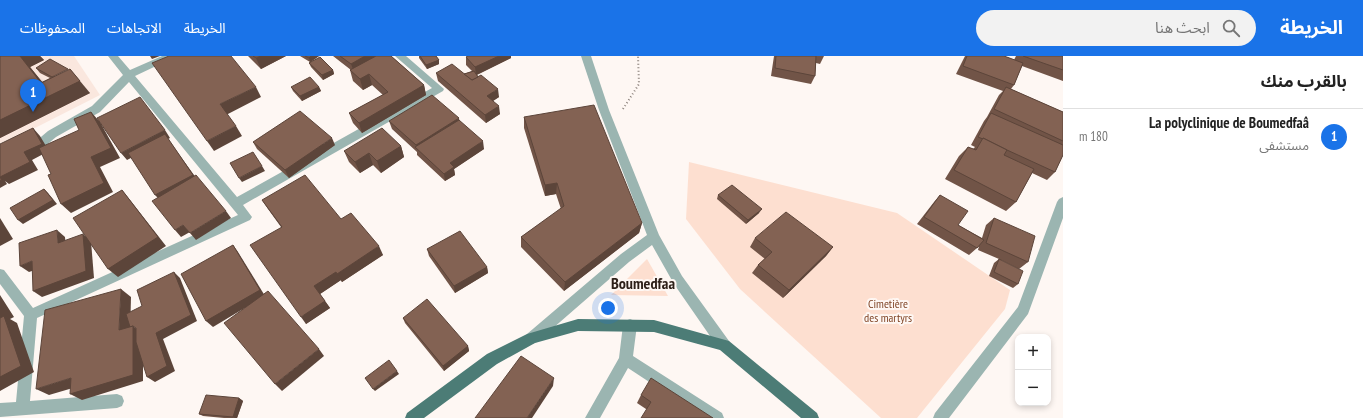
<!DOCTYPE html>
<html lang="ar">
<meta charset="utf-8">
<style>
body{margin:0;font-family:"PT Sans Narrow","Noto Sans Arabic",sans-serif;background:#f2f2f2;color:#222;direction:rtl}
.controls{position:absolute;right:12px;bottom:12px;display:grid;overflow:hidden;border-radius:8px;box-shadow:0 2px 6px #0003}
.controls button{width:36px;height:36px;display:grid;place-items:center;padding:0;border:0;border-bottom:1px solid #e0e0e0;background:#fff;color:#222;font:20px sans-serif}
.you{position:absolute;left:608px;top:252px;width:14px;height:14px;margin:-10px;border:3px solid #fff;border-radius:50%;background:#1a73e8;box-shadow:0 0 0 6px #1a73e833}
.badge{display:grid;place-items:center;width:26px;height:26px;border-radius:50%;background:#1a73e8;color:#fff;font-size:13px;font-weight:700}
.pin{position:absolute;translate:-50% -33px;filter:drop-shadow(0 1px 2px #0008)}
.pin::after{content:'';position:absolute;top:21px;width:14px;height:12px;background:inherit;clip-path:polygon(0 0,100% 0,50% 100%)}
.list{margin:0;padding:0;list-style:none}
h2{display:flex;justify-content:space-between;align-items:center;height:52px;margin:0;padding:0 16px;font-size:17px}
h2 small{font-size:13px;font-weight:400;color:#767676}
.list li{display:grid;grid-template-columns:26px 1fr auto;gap:12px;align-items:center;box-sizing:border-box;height:56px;padding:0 16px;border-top:1px solid #e0e0e0}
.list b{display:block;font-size:15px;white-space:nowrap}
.list p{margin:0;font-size:13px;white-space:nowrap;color:#767676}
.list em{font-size:13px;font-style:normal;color:#767676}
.icon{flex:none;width:22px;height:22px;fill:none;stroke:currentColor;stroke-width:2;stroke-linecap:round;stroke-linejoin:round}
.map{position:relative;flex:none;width:1063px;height:362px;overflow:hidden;direction:ltr}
header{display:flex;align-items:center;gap:24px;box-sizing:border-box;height:56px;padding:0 20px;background:#1a73e8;color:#fff}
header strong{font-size:19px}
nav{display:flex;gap:22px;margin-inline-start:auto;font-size:14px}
.search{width:280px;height:36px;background:#f2f2f2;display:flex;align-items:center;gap:10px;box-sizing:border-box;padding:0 14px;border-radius:22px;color:#767676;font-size:15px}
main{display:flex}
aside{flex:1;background:#fff}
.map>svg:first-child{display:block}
</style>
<header>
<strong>الخريطة</strong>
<div class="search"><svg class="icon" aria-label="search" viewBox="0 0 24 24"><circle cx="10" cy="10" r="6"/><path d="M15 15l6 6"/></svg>ابحث هنا</div>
<nav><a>الخريطة</a><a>الاتجاهات</a><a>المحفوظات</a></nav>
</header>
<main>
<aside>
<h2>بالقرب منك<small></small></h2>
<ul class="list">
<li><span class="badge">1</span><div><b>La polyclinique de Boumedfaâ</b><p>مستشفى</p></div><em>180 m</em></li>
</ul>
</aside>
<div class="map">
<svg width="1063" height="362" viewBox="0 0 1063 362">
<rect width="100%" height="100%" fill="#fef7f3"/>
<polygon fill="#fae7de" points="0,0 74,0 100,39 31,74 0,87"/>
<g fill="#fddfd0">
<polygon points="689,106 897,157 1010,234 1005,253 917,362 881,362 740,233 686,163"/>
<polygon points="647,203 668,240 611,239"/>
</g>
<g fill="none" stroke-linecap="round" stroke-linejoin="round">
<polyline stroke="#8b817b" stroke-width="2" stroke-dasharray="1 2.5" stroke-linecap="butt" points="623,53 639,28 638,0"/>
<g fill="#9bb5b1" fill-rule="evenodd">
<polygon points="108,0 118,0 130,14 162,0 175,0 173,2 135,20 237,141 432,32 395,0 406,0 444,33 443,35 243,149 252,161 250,164 37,262 30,345 117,338 122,340 124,345 122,350 117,352 0,361 0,347 16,346 24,260 0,228 0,213 4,214 33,252 238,159 129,26 100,56 56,81 36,98 32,99 28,98 27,95 28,92 48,75 92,50 123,19"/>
<polygon points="581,0 591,0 609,54 659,179 682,220 729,285 731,289 729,293 724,295 719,293 674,228 652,189 629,206 537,286 532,288 527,286 525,282 527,278 621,198 647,179 599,54"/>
<polygon points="1063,141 1063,162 1028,258 949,362 933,362 935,357 1018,251 1057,146 1059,143"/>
<polygon points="630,263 635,265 637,269 633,300 722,357 724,362 704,362 628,312 600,362 585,362 619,302 623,269 625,265"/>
</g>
<polygon fill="#4c7c76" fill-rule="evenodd" points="578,263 654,264 729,285 817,357 819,362 801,362 720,294 654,276 578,275 535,287 497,308 424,362 405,362 407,357 487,298 527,278"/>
</g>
<g fill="#715447">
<polygon points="0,0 40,0 44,4 30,11 42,26 50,22 40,17 36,12 90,37 0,82"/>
<polygon points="248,0 286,0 261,13"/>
<polygon points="300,0 319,0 311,6 333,14 334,18 323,24 311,11 309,7 310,6"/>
<polygon points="333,0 391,0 424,29 426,39 362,77 353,67 349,57 383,39 372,29 363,34 353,25 350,14 351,14"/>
<polygon points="419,0 436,0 439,4 439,8 427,13 419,2"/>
<polygon points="468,0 511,0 511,2 477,19 499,41 493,45 500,58 486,67 438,25 436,17 464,18 472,15 466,9 466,1"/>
<polygon points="774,0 824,0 820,8 816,7 815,20 811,28 771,20"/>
<polygon points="965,0 1004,0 1014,4 1016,0 1063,0 1063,25 1022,10 1014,29 1011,33 1063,56 1063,99 1055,116 1047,124 1032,117 1016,146 1006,155 945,123 959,100 968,91 973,93 975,91 971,89 984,65 987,61 999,39 1003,35 956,18"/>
<polygon points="291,31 319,31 321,35 302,45 293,35"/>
<polygon points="524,61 642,167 639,177 564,235 521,191 521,181 561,153 556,138 545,140 524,72"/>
<polygon points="459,64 484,93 454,113 455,119 445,125 417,99 417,96 392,73 389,65"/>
<polygon points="253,86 335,89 289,122 257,93"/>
<polygon points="401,90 404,101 381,117 373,109 360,117 349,106 344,95"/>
<polygon points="718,139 759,157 746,168 717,143"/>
<polygon points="940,139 958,169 982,182 986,169 994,162 1028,206 1019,213 1001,204 1018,228 1013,232 989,220 994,207 999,203 978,194 979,190 977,192 969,199 917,168 934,146"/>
<polygon points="262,144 341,163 383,199 342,226 341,224 320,238 330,252 306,268 281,171 268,153"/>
<polygon points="755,182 833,191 826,200 783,242 752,217 758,209 765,203 750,191"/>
<polygon points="427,193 487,211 488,217 455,237 429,200"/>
<polygon points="403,262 468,290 469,295 444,315 405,267"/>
<polygon points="641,339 713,362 646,353 637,347"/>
<polygon points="239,342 243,345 237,362 224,362 203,360 199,358"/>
</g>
<g fill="#5c453a">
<polygon points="20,0 40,0 44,4 30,11 52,38 41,27"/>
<polygon points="150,0 160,0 152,3"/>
<polygon points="261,0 286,0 261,13 256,2"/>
<polygon points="311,0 319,0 310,6 309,2"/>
<polygon points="365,0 380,0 354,16 351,8"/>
<polygon points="499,0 511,0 511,2 476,19 475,11"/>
<polygon points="439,4 439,8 427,13 426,9"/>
<polygon points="70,13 90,37 0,82 0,64"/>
<polygon points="333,14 334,18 323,24 322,19"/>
<polygon points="369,18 372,29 363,34 360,23"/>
<polygon points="424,29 426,39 362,77 359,67"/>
<polygon points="256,31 261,41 226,59 220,48"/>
<polygon points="319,31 321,35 302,45 300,40"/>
<polygon points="498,33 499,41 488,48 487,40"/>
<polygon points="499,50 500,58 486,67 485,59"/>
<polygon points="91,56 100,66 120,102 100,111 113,136 71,157 61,148 91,101"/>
<polygon points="459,62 460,70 416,92 416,89"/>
<polygon points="236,70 242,80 214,95 207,85"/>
<polygon points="33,72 40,80 49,95 32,104 38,114 9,128 5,125 7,128 0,132 0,121 24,96"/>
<polygon points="165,74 170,82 168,83 199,126 162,146 155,139 168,83 127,104 121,97"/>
<polygon points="332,82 335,89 289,122 285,114"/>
<polygon points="483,85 484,93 454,113 455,119 445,125 444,118 450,107"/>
<polygon points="401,90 404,101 381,117 377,105"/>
<polygon points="369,97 373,109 360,117 355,106"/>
<polygon points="262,110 265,115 242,126 239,122"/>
<polygon points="557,127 556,138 545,140 545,129"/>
<polygon points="44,133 48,137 57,148 23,168 18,164"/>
<polygon points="122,134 130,144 166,190 118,221 108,213"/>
<polygon points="762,153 759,157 746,168 748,164"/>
<polygon points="226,155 231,162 196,184 190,177"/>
<polygon points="0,162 13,183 0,190"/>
<polygon points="642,167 639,177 564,235 565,226"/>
<polygon points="183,169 190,176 181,181 175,174"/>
<polygon points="57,174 65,181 66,193 58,187"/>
<polygon points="83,178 91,185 94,222 42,241 33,235"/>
<polygon points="233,189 238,196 265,240 213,271 206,265"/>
<polygon points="379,190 383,199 342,226 337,218"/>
<polygon points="833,191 826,200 783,242 789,234"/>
<polygon points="32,205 41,212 29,216 20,210"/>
<polygon points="487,211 488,217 455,237 454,230"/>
<polygon points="174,216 180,222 197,265 163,283 175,315 155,326 147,321 156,277"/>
<polygon points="336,216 341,224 320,238 314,230"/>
<polygon points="121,233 131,241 130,282 119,274"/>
<polygon points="0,239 14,261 10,263 17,267 34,316 0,335"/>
<polygon points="325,245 330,252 306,268 301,261"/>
<polygon points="133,270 143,278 143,325 82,344 70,338"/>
<polygon points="468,290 469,295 444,315 443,310"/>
<polygon points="319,293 324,300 282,335 275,328"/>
<polygon points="397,315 399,318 375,335 373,333"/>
<polygon points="71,322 83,329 49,339 36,333"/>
<polygon points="554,322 553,330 532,362 527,362"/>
<polygon points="239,342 243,345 237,362 235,362 233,361"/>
</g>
<g fill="#836253" stroke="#5c453a">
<polygon points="0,0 20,0 41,27 70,13 80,25 0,64"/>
<polygon points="169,0 231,0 256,31 220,48 236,70 207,85 152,7"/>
<polygon points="253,0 261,0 256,2"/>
<polygon points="305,0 311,0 309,2"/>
<polygon points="340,0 365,0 351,8"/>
<polygon points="376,0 391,0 424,29 359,67 349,57 388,36 369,18 360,23 350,14"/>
<polygon points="420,0 436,0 439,4 426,9"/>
<polygon points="468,0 499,0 475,11 466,1"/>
<polygon points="776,0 816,0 815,20 775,12"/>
<polygon points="967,0 1004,0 1023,7 1014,29 963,10"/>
<polygon points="1023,0 1063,0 1063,14"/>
<polygon points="320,1 333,14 322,19 309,7"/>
<polygon points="50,3 68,13 52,21 36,12"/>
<polygon points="452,8 472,24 481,19 498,33 487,40 499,50 485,59 436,17"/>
<polygon points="474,15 478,21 472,24 464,18"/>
<polygon points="310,21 319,31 300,40 291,31"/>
<polygon points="1006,31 1063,56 1063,85 994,53"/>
<polygon points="432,39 459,62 416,89 389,65"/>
<polygon points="140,41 165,74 121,97 97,62"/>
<polygon points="594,49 642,167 565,226 521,181 564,150 557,127 545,129 524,61"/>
<polygon points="300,55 332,82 285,114 253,86"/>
<polygon points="91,56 111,92 91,101 104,127 61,148 48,119 51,118 39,92 79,74 74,63"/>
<polygon points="991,57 1063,89 1063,99 1055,116 1007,94 983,82 983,83 978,81"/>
<polygon points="459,64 483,85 450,107 454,111 444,118 415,91"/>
<polygon points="33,72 42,88 24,96 30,106 0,121 0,88"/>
<polygon points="382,72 401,90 377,105 369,97 355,106 344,95"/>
<polygon points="165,78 193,119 155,139 128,97"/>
<polygon points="983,82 1007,94 1004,99 1034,113 1016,146 954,114 968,91 976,94"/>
<polygon points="253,96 262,110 239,122 230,107"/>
<polygon points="196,119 226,155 190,177 183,169 175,174 152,145"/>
<polygon points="305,119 341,163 351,157 379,190 337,218 336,216 314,230 325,245 301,261 250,189 282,171 262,144"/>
<polygon points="0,121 2,124 0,125"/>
<polygon points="732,129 762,153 748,164 718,139"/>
<polygon points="44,133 53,144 18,164 10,152"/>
<polygon points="122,134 158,181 108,213 73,162"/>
<polygon points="940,139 968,155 958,169 984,184 977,192 924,161"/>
<polygon points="786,156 833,191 789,234 758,209 772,196 755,182"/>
<polygon points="994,162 1035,180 1028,206 986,187"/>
<polygon points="57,174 58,187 83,178 86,215 33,235 32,205 20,210 19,187"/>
<polygon points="460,175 487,211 454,230 427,193"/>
<polygon points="233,189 260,234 206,265 181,218"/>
<polygon points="999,203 1023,215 1018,228 994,216"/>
<polygon points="174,216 191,259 156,277 167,310 147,321 136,286 136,272 133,270 130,271 126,258 142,250 137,234"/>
<polygon points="121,233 119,274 133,270 133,319 70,338 71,322 36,333 45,254"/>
<polygon points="268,235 319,293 275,328 224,267"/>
<polygon points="427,243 468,290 443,310 403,262"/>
<polygon points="4,260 21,310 0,321 0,262"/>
<polygon points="521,300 554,322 527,362 475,362"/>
<polygon points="389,304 397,315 373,333 365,322"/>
<polygon points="651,322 713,362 641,362 651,346 641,339"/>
<polygon points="206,339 239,342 233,361 199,358"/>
</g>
<g text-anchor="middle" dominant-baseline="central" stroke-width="4" stroke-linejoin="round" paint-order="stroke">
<g font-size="12" fill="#804526" stroke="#fef7f3">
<text x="888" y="247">Cimetière<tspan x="888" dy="14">des martyrs</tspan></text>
</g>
<g font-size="16" font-weight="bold" fill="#2d1f18" stroke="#fef7f3">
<text x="643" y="227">Boumedfaa</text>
</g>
</g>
</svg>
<div class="controls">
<button>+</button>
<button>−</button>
</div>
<div class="you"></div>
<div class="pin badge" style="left:33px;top:56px">1</div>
</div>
</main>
